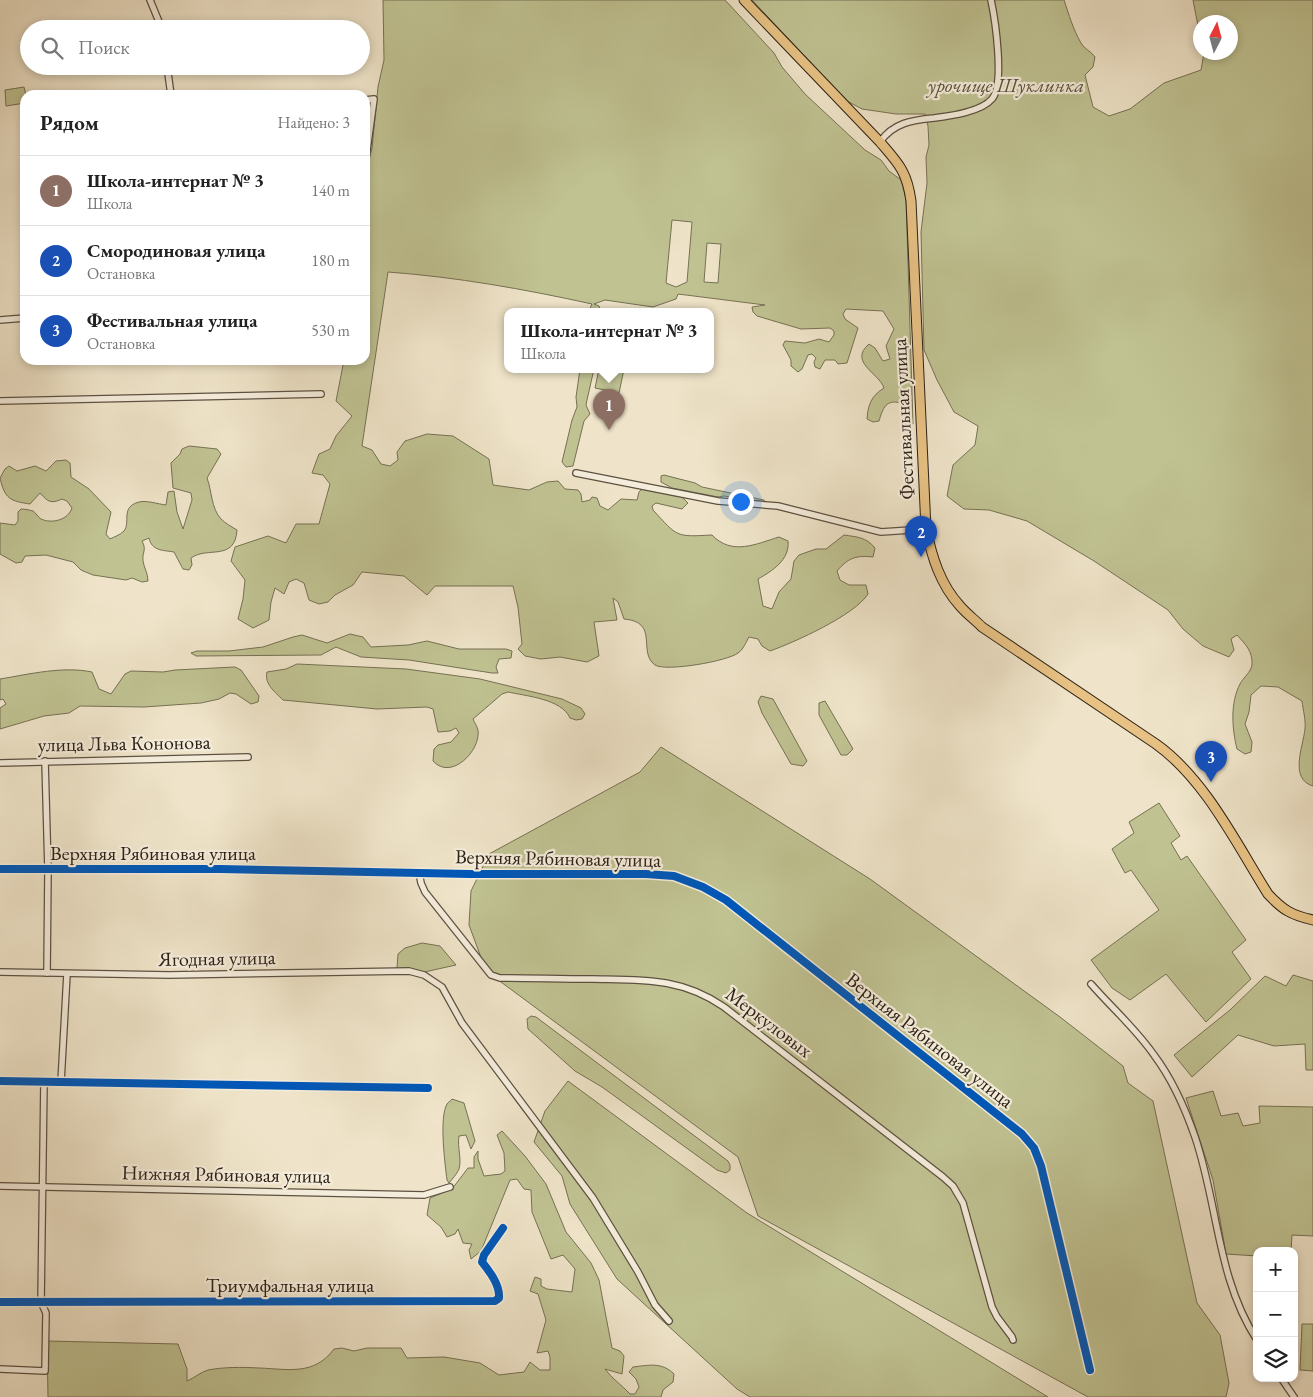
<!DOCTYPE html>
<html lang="ru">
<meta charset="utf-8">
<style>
body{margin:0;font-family:"EB Garamond",serif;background:#f2f2f2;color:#222}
.controls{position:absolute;right:15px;bottom:15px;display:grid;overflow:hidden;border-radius:10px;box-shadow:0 2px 8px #0003}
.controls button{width:45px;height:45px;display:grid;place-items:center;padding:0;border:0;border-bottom:1px solid #e0e0e0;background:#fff;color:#222;font:25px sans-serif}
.compass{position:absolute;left:1193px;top:15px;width:45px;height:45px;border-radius:50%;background:#fff;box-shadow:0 2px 8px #0003;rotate:6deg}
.you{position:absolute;left:740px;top:501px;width:18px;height:18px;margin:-12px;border:4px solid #fff;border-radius:50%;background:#1a73e8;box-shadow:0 0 0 8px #1a73e833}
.badge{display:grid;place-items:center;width:32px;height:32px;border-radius:50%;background:#2563eb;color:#fff;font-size:16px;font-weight:700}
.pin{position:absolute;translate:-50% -41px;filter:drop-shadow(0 1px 2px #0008)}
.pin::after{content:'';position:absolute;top:26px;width:18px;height:15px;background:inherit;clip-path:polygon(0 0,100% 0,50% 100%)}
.popup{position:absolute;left:504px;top:308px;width:210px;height:65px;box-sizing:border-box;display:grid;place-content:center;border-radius:10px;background:#fff;filter:drop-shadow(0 1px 4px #0005);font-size:16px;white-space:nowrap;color:#767676}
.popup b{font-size:19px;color:#222}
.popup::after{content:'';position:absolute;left:50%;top:100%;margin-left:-10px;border:10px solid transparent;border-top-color:#fff}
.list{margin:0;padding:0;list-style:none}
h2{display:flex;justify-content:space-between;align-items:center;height:65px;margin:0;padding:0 20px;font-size:21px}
h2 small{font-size:16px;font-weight:400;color:#767676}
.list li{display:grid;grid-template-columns:32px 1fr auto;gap:15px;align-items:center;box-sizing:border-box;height:70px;padding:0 20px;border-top:1px solid #e0e0e0}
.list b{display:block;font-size:19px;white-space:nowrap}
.list p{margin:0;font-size:16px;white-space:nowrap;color:#767676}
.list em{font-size:16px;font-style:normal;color:#767676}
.icon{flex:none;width:28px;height:28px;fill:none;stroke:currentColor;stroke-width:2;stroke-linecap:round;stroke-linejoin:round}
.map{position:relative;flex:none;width:1313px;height:1397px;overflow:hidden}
.search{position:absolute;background:#fff;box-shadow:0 2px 8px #0003;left:20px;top:20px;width:350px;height:55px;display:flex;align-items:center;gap:12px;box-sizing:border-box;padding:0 18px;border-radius:28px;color:#767676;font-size:19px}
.panel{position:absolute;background:#fff;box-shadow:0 2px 8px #0003;left:20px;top:90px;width:350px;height:275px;border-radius:15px}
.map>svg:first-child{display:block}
</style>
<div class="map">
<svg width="1313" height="1397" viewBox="0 0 1313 1397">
<rect width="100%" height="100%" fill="#efe4c9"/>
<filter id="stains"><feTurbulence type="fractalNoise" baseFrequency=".004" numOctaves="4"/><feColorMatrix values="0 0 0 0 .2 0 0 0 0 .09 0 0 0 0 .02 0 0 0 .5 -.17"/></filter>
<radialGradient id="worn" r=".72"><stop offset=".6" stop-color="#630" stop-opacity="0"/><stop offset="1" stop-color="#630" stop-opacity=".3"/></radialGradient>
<g fill="#c0c292" stroke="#767154" fill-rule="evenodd">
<path d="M383 0H725L774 53 782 67 805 94 865 150 881 160 889 171 901 180 906 199 913 424 908 423 901 403C886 399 883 408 879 421L873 422 867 419C868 405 871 396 884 388 879 373 848 362 869 344L875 348 883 361 890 359 886 346 894 329 883 311 846 309 843 314 845 319 858 328 847 363 838 364 835 360H825L820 369 815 367 814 362 816 358 812 354 808 355 802 369 798 372 791 366V360L783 345 785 341 805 343 819 339 829 342 834 335V331L830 328 801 329 757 316 753 312 752 307 765 305 678 294 676 299 653 307 605 300 594 304 599 306 601 311H589L592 304C524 289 456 277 388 272L362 446 372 450 381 464 390 466 398 460 397 452 405 441 427 434 453 436 489 459 493 485 529 490 547 482 558 481 565 489 578 490 581 494 582 502 590 500 592 497 597 498 600 506 608 510 621 499 637 500 639 492 642 489 682 497 688 503 682 509 656 503 652 506 653 510C678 537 675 537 712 535 732 556 756 544 779 537L788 541C790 560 772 571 758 579L763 606 772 609 779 592 791 579 794 561 799 555 816 549H826L844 535C857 537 866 537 875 548L873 557C856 555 848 558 837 571L840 580 849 585H866L868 594C855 615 795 642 770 651L762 646 758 639 749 637C746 642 743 650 738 653 728 661 666 672 655 665 637 652 660 622 624 619L618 602 613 598 617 620 594 622 599 656 587 662 560 657 541 659 525 656 518 649 522 644 518 607 513 586H435L427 595 404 576 362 572 353 585 335 595 328 602 319 604 309 600 304 583 296 579 289 582 284 594 275 588 271 602 269 620 253 628 238 619 243 599 245 580 231 561 235 547 268 536 286 543 296 524H319L330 484 323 475 312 473 319 454 330 449 336 436 352 416 336 401 344 360H365V175L372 148 378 87 384 60ZM672 220 692 222 687 282 676 287 666 283ZM707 243 721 244 718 283 704 282Z"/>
<path d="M752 0H1064C1069 15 1073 29 1081 43 1084 49 1091 51 1095 57L1093 67 1085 75 1093 107 1109 116 1130 109 1164 83 1201 70 1204 53 1230 52V22H1200V36L1193 0H1313V786C1289 779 1303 747 1305 729 1306 720 1303 710 1302 701L1278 687 1261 686 1251 695 1249 712 1245 724 1252 742 1251 752 1245 754 1237 749C1232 729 1230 703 1240 684 1243 678 1251 672 1252 665 1253 651 1245 644 1237 635L1231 639 1234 650 1229 657 1203 646 1183 629 1168 610 1094 561 1027 521 989 510 964 509 947 496 953 465 975 445 978 426 954 412 937 380 924 350 921 232 927 183 926 157 929 145 928 126 925 114H896L862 109 847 101Z"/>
<polygon points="24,87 26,95 25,103 6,106 5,90"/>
<polygon points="580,369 594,369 587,400 586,405 590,414 584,421 573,466 566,467 562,462 572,420 577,407 576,397"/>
<polygon points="599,369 624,369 619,393 595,388"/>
<path d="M189 446 217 449 221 454 207 478C212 491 211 508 221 519 225 523 232 527 237 530 235 562 207 546 191 558L192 565 189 570 183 569 174 552C162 550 152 551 149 538L142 541C147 550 142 552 143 561 144 568 148 573 148 581L142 582 132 578 126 580 93 575 81 570 73 562 46 555 25 556 22 562 16 563 0 554V523L15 525 18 521V512L21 509C24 509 30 510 33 511 36 513 38 517 41 519 52 524 68 520 72 508L67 501 62 499C51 504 48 502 40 493L30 504C10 501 5 499 0 478L5 469 9 466 17 471 35 466 46 471 56 461 66 460 70 463 71 477 89 489 111 512 106 534 110 539C114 537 120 535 124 531 131 522 120 507 139 502 146 500 158 504 166 505L168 492 174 491 177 512 183 529 192 500 191 493 173 488 171 463 180 454 182 449Z"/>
<polygon points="664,475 695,483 702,487 764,500 765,502 724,496 718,497 672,488 661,482 661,476"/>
<polygon points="350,634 363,637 371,647 408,645 427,641 459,649 506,649 512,651 511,658 499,659 496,667 498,673 492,673 409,660 361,657 336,647 321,655 196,656 191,653 197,651 229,651 263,647 293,637 302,635 327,643"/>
<path d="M297 664 406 669 480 679 562 699 581 708 585 714 582 719 576 720 570 718C562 699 526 696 508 692L502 694 473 719C474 722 477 726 478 730 481 751 451 781 433 761L434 749 438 745 451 742 459 733 456 728 450 731 438 732 433 709 427 707 377 709 283 700C275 692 264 684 267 672L286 669Z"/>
<path d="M235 667 241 670 259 696 258 702 251 704 236 694 230 693 219 699 201 703 144 707 80 706 69 713 44 716 0 729V708L6 704 3 699 0 700V679C30 674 63 666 92 672L99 689 111 694 125 674 131 671 163 672 175 670Z"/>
<polygon points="761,696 773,699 807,761 803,766 791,764 762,713 758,702"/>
<polygon points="825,701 853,749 847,755 841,755 819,715 819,703"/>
<polygon points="661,747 870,879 1060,1017 1123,1066 1128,1083 1153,1101 1197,1303 1220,1335 1229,1383 1226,1397 1088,1397 758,1216 738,1157 486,971 469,925 471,891 489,854 640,772"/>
<polygon points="1159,803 1180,836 1171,843 1181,860 1187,856 1246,940 1232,952 1251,979 1206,1022 1166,974 1130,1000 1112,988 1091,960 1159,910 1131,870 1125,873 1112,849 1134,833 1129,822"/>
<polygon points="422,943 440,946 456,965 420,973 402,974 397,968 398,954 405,948"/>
<polygon points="1293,975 1313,981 1313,1070 1306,1070 1305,1044 1274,1046 1238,1035 1192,1077 1174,1055 1230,1010 1265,976 1286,986"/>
<polygon points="531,1016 536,1017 728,1161 730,1165 730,1170 726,1173 717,1170 602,1087 575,1071 528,1029 527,1019"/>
<polygon points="568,1081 747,1213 1048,1397 750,1397 737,1389 617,1279 570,1204 562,1176 534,1142 545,1111"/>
<polygon points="1213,1091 1221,1116 1238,1113 1243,1126 1260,1123 1259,1106 1313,1107 1313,1236 1292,1235 1291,1251 1257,1251 1257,1256 1226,1254 1213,1180 1186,1098"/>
<path d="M452 1099 464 1103 475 1141 471 1149 466 1135 459 1136C457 1147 462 1159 459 1169 457 1174 452 1179 449 1183L447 1180C445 1164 439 1118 447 1104 448 1102 451 1101 452 1099Z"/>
<path d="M502 1131 525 1156 546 1184 566 1232 591 1263 599 1280 612 1348 620 1351 624 1356 622 1374 605 1369C612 1379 622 1385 630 1394H635L639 1387 636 1379 629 1372 633 1367C649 1365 662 1362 674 1374L673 1382 663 1390 661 1397H48L47 1341 178 1344 187 1369V1381C194 1378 201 1372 208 1370 224 1367 242 1367 259 1368 288 1369 314 1376 334 1349L342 1348 354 1351 367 1348H401L407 1358 444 1357 480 1363 499 1375 524 1372 530 1362 540 1370H550V1357L548 1351 537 1353 546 1320 538 1294 530 1291 535 1277 541 1279V1286L547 1289 572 1292 575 1269 563 1255 551 1259 532 1212 531 1190 524 1189 517 1179 510 1180 481 1251 471 1259 469 1250 472 1244 463 1243 458 1229 455 1234 447 1237 441 1227 427 1215 430 1198 452 1189 468 1168H474V1157L478 1151V1159L484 1176 501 1174 505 1171 504 1153 497 1135Z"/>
<polygon points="1302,1324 1313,1324 1313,1371 1300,1370"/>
</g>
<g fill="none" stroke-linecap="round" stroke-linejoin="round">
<defs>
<g id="minor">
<polyline points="150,0 162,29"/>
<polyline points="167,66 171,95"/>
<polyline points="365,100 374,99 365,165"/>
<path d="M880 142C893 123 912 120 934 118 950 116 981 112 992 99 1005 84 995 19 991 0"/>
<polyline points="0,320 25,318"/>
<polyline points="0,401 321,394"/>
<polyline points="576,473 718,501 778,506 881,532 926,529"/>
<polyline points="45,761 48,870 47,973"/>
<polyline points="0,763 248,757"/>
<polyline points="0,869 220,869 470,874 646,874 674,876 703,887 726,900 1022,1134 1034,1148 1041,1166 1090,1370"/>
<path d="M419 872 421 883 425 892 491 975 500 978C531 978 561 979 592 979 641 980 681 977 724 1007L943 1177 953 1186 963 1203 992 1307 997 1317 1012 1337 1013 1340"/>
<polyline points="0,972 169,975 409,971 424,975 442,987 462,1023 593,1198 638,1272 655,1305 669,1321"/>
<path d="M1091 984C1112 1008 1136 1029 1154 1055 1172 1079 1185 1108 1195 1137 1218 1204 1217 1279 1257 1340"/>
<polyline points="0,1081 428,1088"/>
<polyline points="61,1082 67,974"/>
<polyline points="0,1186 424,1195 450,1187"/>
<path d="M0 1302 495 1301 499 1298C500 1285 490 1272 482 1262L484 1255 503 1228"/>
<polyline points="0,1369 45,1371 46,1313 41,1302 44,1081"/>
<polyline points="1281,1378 1294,1397"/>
</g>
<path id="primary" d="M744 0 880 142C898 163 907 171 911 201L926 529C932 557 940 584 960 606 967 614 975 620 982 627L1156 744C1205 779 1236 843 1268 894 1283 910 1291 915 1313 920"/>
</defs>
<use href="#minor" stroke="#5d5142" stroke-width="8"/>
<use href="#primary" stroke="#2c2015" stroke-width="11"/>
<use href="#minor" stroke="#f5eddc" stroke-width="5.5"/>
<use href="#primary" stroke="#e8c284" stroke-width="9"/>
<defs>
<g id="cycleway">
<polyline points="0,869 220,869 470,874 646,874 674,876 703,887 726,900 1022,1134 1034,1148 1041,1166 1090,1370"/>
<polyline points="0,1081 428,1088"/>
<path d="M0 1302 495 1301 499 1298C500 1285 490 1272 482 1262L484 1255 503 1228"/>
</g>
</defs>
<use href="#cycleway" stroke="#f5eddc" stroke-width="11"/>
<use href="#cycleway" stroke="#0057b8" stroke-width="8"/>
</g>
<g text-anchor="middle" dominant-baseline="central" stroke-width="4.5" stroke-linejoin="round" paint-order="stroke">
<g font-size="20" font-style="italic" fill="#58513a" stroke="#f5eddc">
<text x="1006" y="85">урочище Шуклинка</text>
</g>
<g font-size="20" fill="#2c2015" stroke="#f5eddc">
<text transform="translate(903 419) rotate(-93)">Фестивальная улица</text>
<text transform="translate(124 743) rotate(-1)">улица Льва Кононова</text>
<text x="153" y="853">Верхняя Рябиновая улица</text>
<text transform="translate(558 858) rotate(1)">Верхняя Рябиновая улица</text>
<text transform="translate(217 958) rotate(-1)">Ягодная улица</text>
<text transform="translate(769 1022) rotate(37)">Меркуловых</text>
<text transform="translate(930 1040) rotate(38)">Верхняя Рябиновая улица</text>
<text transform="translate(226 1174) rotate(1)">Нижняя Рябиновая улица</text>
<text x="290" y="1285">Триумфальная улица</text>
</g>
</g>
<rect width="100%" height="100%" filter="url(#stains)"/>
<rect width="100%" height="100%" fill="url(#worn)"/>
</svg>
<div class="controls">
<button>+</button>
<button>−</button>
<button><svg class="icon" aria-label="layers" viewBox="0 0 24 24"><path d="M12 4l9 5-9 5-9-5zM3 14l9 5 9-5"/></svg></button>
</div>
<svg class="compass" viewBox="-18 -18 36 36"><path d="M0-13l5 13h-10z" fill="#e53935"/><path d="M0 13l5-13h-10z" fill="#767676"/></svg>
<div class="you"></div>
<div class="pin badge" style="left:609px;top:430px;background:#8d6e63">1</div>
<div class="popup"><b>Школа-интернат № 3</b>Школа</div>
<div class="pin badge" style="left:921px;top:557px;background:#1a4fb4">2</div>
<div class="pin badge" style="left:1211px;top:782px;background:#1a4fb4">3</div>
<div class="search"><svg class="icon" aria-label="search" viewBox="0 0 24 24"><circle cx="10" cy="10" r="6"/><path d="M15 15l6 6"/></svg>Поиск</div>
<section class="panel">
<h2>Рядом<small>Найдено: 3</small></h2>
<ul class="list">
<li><span class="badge" style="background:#8d6e63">1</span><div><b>Школа-интернат № 3</b><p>Школа</p></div><em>140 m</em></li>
<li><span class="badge" style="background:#1a4fb4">2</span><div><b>Смородиновая улица</b><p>Остановка</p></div><em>180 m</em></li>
<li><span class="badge" style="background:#1a4fb4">3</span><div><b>Фестивальная улица</b><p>Остановка</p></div><em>530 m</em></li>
</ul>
</section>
</div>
